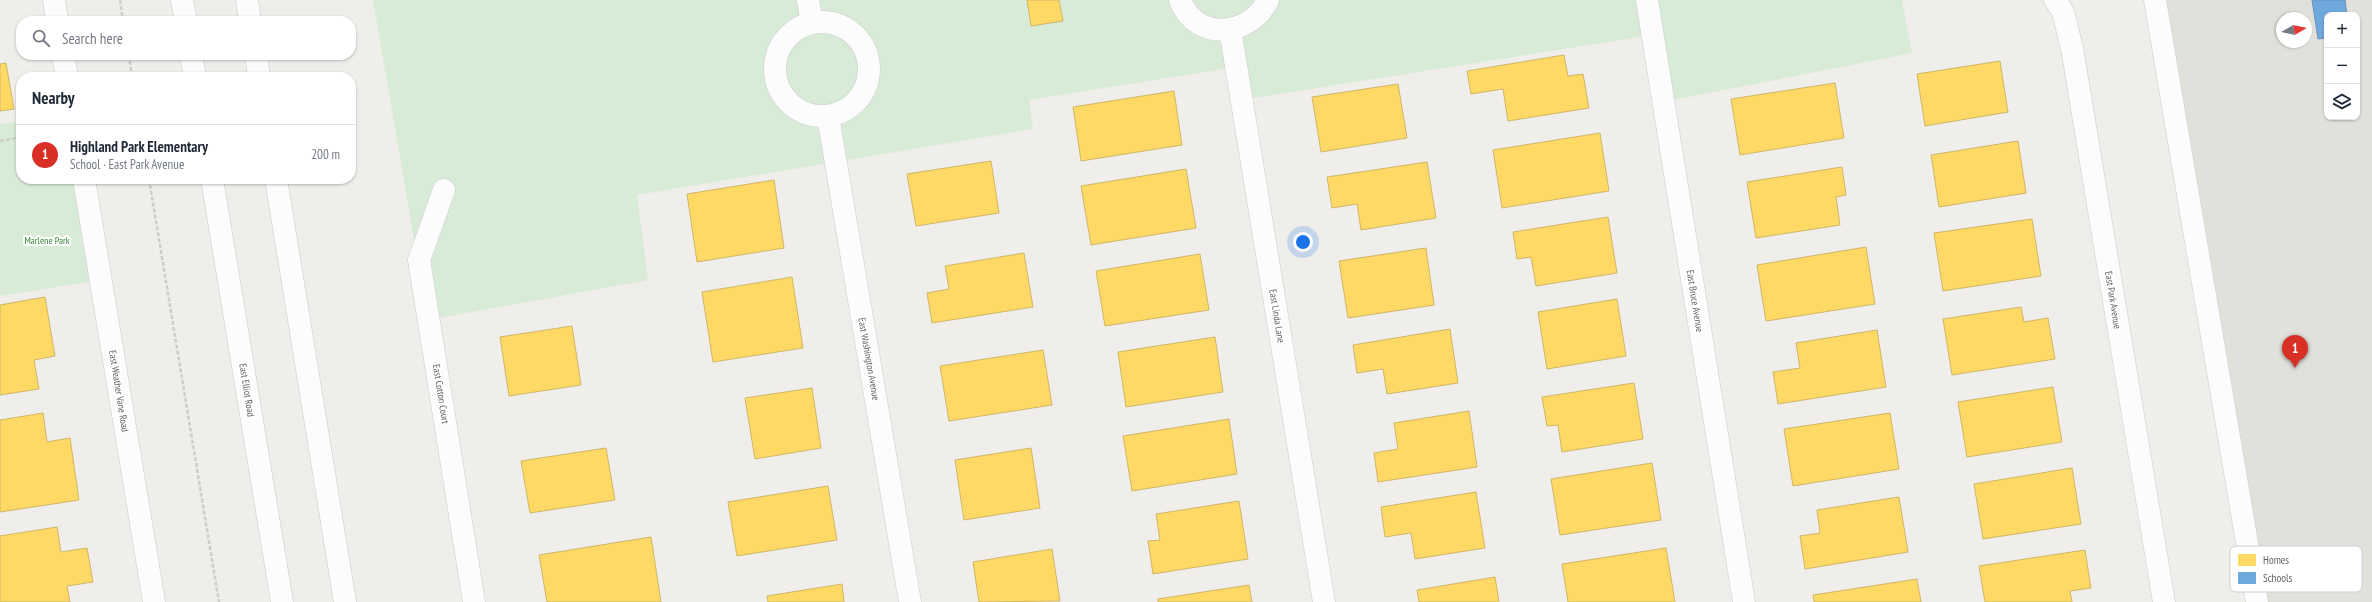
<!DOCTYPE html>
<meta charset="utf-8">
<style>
body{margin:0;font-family:"PT Sans Narrow",sans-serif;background:#f6f6f7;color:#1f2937}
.controls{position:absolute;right:12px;top:12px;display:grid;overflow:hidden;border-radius:8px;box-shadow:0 1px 3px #0004}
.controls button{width:36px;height:36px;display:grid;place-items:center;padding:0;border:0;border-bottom:1px solid #e0e1e3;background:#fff;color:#1f2937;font:20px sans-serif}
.compass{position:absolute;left:2276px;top:12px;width:36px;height:36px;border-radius:50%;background:#fff;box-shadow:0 1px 3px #0004;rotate:81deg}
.you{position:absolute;left:1303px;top:242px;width:14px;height:14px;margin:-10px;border:3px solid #fff;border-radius:50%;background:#1a73e8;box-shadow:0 0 0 6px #1a73e833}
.badge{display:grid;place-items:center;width:26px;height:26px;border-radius:50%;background:#d93025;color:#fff;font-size:13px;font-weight:700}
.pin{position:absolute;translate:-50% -33px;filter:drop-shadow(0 1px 2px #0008)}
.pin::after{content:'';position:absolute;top:21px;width:14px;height:12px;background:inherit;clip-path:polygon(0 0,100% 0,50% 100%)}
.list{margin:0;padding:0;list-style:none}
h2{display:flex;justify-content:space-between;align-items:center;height:52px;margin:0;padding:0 16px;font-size:17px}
h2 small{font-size:13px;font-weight:400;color:#747a83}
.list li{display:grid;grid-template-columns:26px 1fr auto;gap:12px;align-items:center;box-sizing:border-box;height:60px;padding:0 16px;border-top:1px solid #e0e1e3}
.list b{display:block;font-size:15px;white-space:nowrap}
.list p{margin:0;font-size:13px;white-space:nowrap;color:#747a83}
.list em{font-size:13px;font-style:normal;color:#747a83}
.icon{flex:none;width:22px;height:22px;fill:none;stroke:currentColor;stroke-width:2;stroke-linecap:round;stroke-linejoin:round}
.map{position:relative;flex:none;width:2372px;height:602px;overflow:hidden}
.search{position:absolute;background:#fff;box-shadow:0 1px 3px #0004;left:16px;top:16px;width:340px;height:44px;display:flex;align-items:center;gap:10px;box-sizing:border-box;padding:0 14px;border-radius:16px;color:#747a83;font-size:15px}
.panel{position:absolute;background:#fff;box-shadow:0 1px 3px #0004;left:16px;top:72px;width:340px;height:112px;border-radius:16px}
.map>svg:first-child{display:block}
</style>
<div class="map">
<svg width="2372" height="602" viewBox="0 0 2372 602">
<rect width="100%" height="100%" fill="#efeeea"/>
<path fill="#e2e0da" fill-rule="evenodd" d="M2155 0H2372V602H2257ZM2327 15H2357V117H2327ZM2282 18H2306V42H2282Z"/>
<g fill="#d8ebd6">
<polygon points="373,0 1902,0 1912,53 1663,102 1652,35 1241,100 1236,67 1029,100 1033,129 637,195 648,280 428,320"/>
<polygon points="21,121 21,179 84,179 101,280 0,296 0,124"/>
</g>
<g fill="#ffd966" stroke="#cfb667">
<polygon points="1027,0 1059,0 1063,21 1031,26"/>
<polygon points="1564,55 1568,76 1583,74 1589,108 1508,121 1503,89 1471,94 1467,71"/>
<polygon points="2000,61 2008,112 1925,126 1917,74"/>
<polygon points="6,63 14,109 0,111 0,64"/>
<polygon points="1835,83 1844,138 1740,155 1731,99"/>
<polygon points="1398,84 1407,138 1321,152 1312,97"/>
<polygon points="1174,91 1182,145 1081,161 1073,107"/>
<polygon points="1600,133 1609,191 1502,208 1493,150"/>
<polygon points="2018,141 2026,193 1939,207 1931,155"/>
<polygon points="991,161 999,213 916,226 907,174"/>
<polygon points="1427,162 1436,218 1361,230 1357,204 1332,208 1327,177"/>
<polygon points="1842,167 1846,195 1836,197 1840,225 1756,238 1747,182"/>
<polygon points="1186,169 1196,228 1091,245 1081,186"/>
<polygon points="774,180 784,248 697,262 687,194"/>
<polygon points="1608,217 1617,273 1536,286 1531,257 1517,259 1513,232"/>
<polygon points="2032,219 2041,276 1943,291 1934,233"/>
<polygon points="1866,247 1875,304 1766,321 1757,265"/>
<polygon points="1426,248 1434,305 1348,318 1339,261"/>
<polygon points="1024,253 1033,307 932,323 927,293 949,289 945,266"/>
<polygon points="1200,254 1209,310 1105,326 1096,271"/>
<polygon points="792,277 803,348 713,362 702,292"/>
<polygon points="45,297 55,356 34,360 39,389 0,395 0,305"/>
<polygon points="1617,299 1626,356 1547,369 1538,312"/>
<polygon points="2021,307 2024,322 2048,318 2055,359 1952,375 1943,319"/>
<polygon points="572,326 581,385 509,396 500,337"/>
<polygon points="1450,329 1458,383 1387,394 1383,369 1357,373 1353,345"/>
<polygon points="1877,330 1886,387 1778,404 1773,372 1800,368 1796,343"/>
<polygon points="1215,337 1223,392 1126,407 1118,352"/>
<polygon points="1043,350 1052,405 949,421 940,366"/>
<polygon points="1634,383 1643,439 1562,452 1558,425 1547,426 1542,397"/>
<polygon points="2053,387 2062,442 1967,457 1958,402"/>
<polygon points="812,388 821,448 755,459 745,398"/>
<polygon points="1469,411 1477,467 1378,482 1374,453 1398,449 1394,423"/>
<polygon points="43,413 47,442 70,438 79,500 0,512 0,420"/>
<polygon points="1890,413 1899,469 1793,486 1784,429"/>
<polygon points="1229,419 1237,474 1132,491 1123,436"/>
<polygon points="606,448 615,500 530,513 521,461"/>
<polygon points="1031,448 1040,508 964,520 955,460"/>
<polygon points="1652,463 1661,520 1560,535 1551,479"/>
<polygon points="2072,468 2081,524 1983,539 1974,484"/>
<polygon points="828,486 837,540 737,556 728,502"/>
<polygon points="1476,492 1485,548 1415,559 1411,533 1385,537 1381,507"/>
<polygon points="1899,497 1908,552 1805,569 1800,536 1820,533 1817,510"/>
<polygon points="1239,501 1248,559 1153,574 1148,541 1160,540 1156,514"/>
<polygon points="57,527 61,552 87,548 93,582 67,586 70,602 0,602 0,536"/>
<polygon points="651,537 661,602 547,602 539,555"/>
<polygon points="1666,548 1675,602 1568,602 1562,564"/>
<polygon points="1052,549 1060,601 979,602 973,562"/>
<polygon points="2085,550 2091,588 2070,591 2072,602 1985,602 1979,566"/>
<polygon points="1495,577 1499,602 1419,602 1417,590"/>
<polygon points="1917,579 1921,602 1814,602 1813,595"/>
<polygon points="842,584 844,602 768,602 767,596"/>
<polygon points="1249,585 1252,602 1158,602 1158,599"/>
</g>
<polygon fill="#6fa8dc" stroke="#6a93b9" points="2312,0 2345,0 2347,15 2327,15 2327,38 2318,39"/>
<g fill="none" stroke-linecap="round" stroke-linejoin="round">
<defs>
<g id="minor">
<polyline points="54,0 57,21"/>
<polyline points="808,0 812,23"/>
<path d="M1180 0C1196 42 1250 37 1268 0"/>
<polyline points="1647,0 1744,602"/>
<circle cx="822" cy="69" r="47"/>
<polyline points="1230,29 1324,602"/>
<polyline points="63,55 67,77"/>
<polyline points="828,116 910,602"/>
<polyline points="84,179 154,602"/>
<polyline points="444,190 419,260 474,602"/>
</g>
<g id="tertiary">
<polyline points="2055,0 2063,12 2072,48 2164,602"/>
<polyline points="2155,0 2257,602"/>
</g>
<g id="secondary">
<polyline points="182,0 186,21"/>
<polyline points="247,0 250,21"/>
<polyline points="191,55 195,77"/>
<polyline points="256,55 259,77"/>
<polyline points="212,179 282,602"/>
<polyline points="276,179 345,602"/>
</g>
</defs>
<use href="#minor" stroke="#cbcccc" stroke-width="23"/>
<use href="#tertiary" stroke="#cbcccc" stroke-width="23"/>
<use href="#secondary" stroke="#cacacb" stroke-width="23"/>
<g stroke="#cacfcc" stroke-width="2.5" stroke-dasharray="4 2" stroke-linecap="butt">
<polyline points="120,0 123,21"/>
<polyline points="129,55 132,77"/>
<polyline points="0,141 21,137"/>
<polyline points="149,179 219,602"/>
</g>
<use href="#minor" stroke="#fdfcfc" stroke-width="22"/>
<use href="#tertiary" stroke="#fdfcfc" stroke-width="22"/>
<use href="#secondary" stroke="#fdfcfc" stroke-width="22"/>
</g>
<g text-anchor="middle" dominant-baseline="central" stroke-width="4" stroke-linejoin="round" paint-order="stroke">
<g font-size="10" fill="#348238" stroke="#fff">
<text x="47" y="240">Marlene Park</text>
</g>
<g font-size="10" fill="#5f6368" stroke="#fff">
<text transform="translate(2113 300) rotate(81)">East Park Avenue</text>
<text transform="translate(1695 301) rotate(81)">East Bruce Avenue</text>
<text transform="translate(1277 316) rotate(81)">East Linda Lane</text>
<text transform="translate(869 359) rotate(80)">East Washington Avenue</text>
<text transform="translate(247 390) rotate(81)">East Elliot Road</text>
<text transform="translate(119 391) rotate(81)">East Weather Vane Road</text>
<text transform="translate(441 394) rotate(81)">East Cotton Court</text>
</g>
</g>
<rect x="2230" y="546" width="132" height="46" rx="6" fill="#fff" stroke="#cfd0d2" stroke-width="1"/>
<rect x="2238" y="554" width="18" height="12" fill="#ffd966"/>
<rect x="2238" y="572" width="18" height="12" fill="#6fa8dc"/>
<g font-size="11" fill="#5f6368">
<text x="2263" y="564">Homes</text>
<text x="2263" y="582">Schools</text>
</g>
</svg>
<div class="controls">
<button>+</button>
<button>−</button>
<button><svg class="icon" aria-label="layers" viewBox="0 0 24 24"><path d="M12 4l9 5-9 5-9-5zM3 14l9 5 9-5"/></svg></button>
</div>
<svg class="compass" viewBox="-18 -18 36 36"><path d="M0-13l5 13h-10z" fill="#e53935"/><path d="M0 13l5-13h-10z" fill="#747a83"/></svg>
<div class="you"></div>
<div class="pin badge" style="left:2295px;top:368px">1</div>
<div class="search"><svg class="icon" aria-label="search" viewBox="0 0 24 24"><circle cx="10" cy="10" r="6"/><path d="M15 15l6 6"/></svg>Search here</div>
<section class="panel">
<h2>Nearby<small></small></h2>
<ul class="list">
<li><span class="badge">1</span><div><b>Highland Park Elementary</b><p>School · East Park Avenue</p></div><em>200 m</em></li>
</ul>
</section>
</div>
